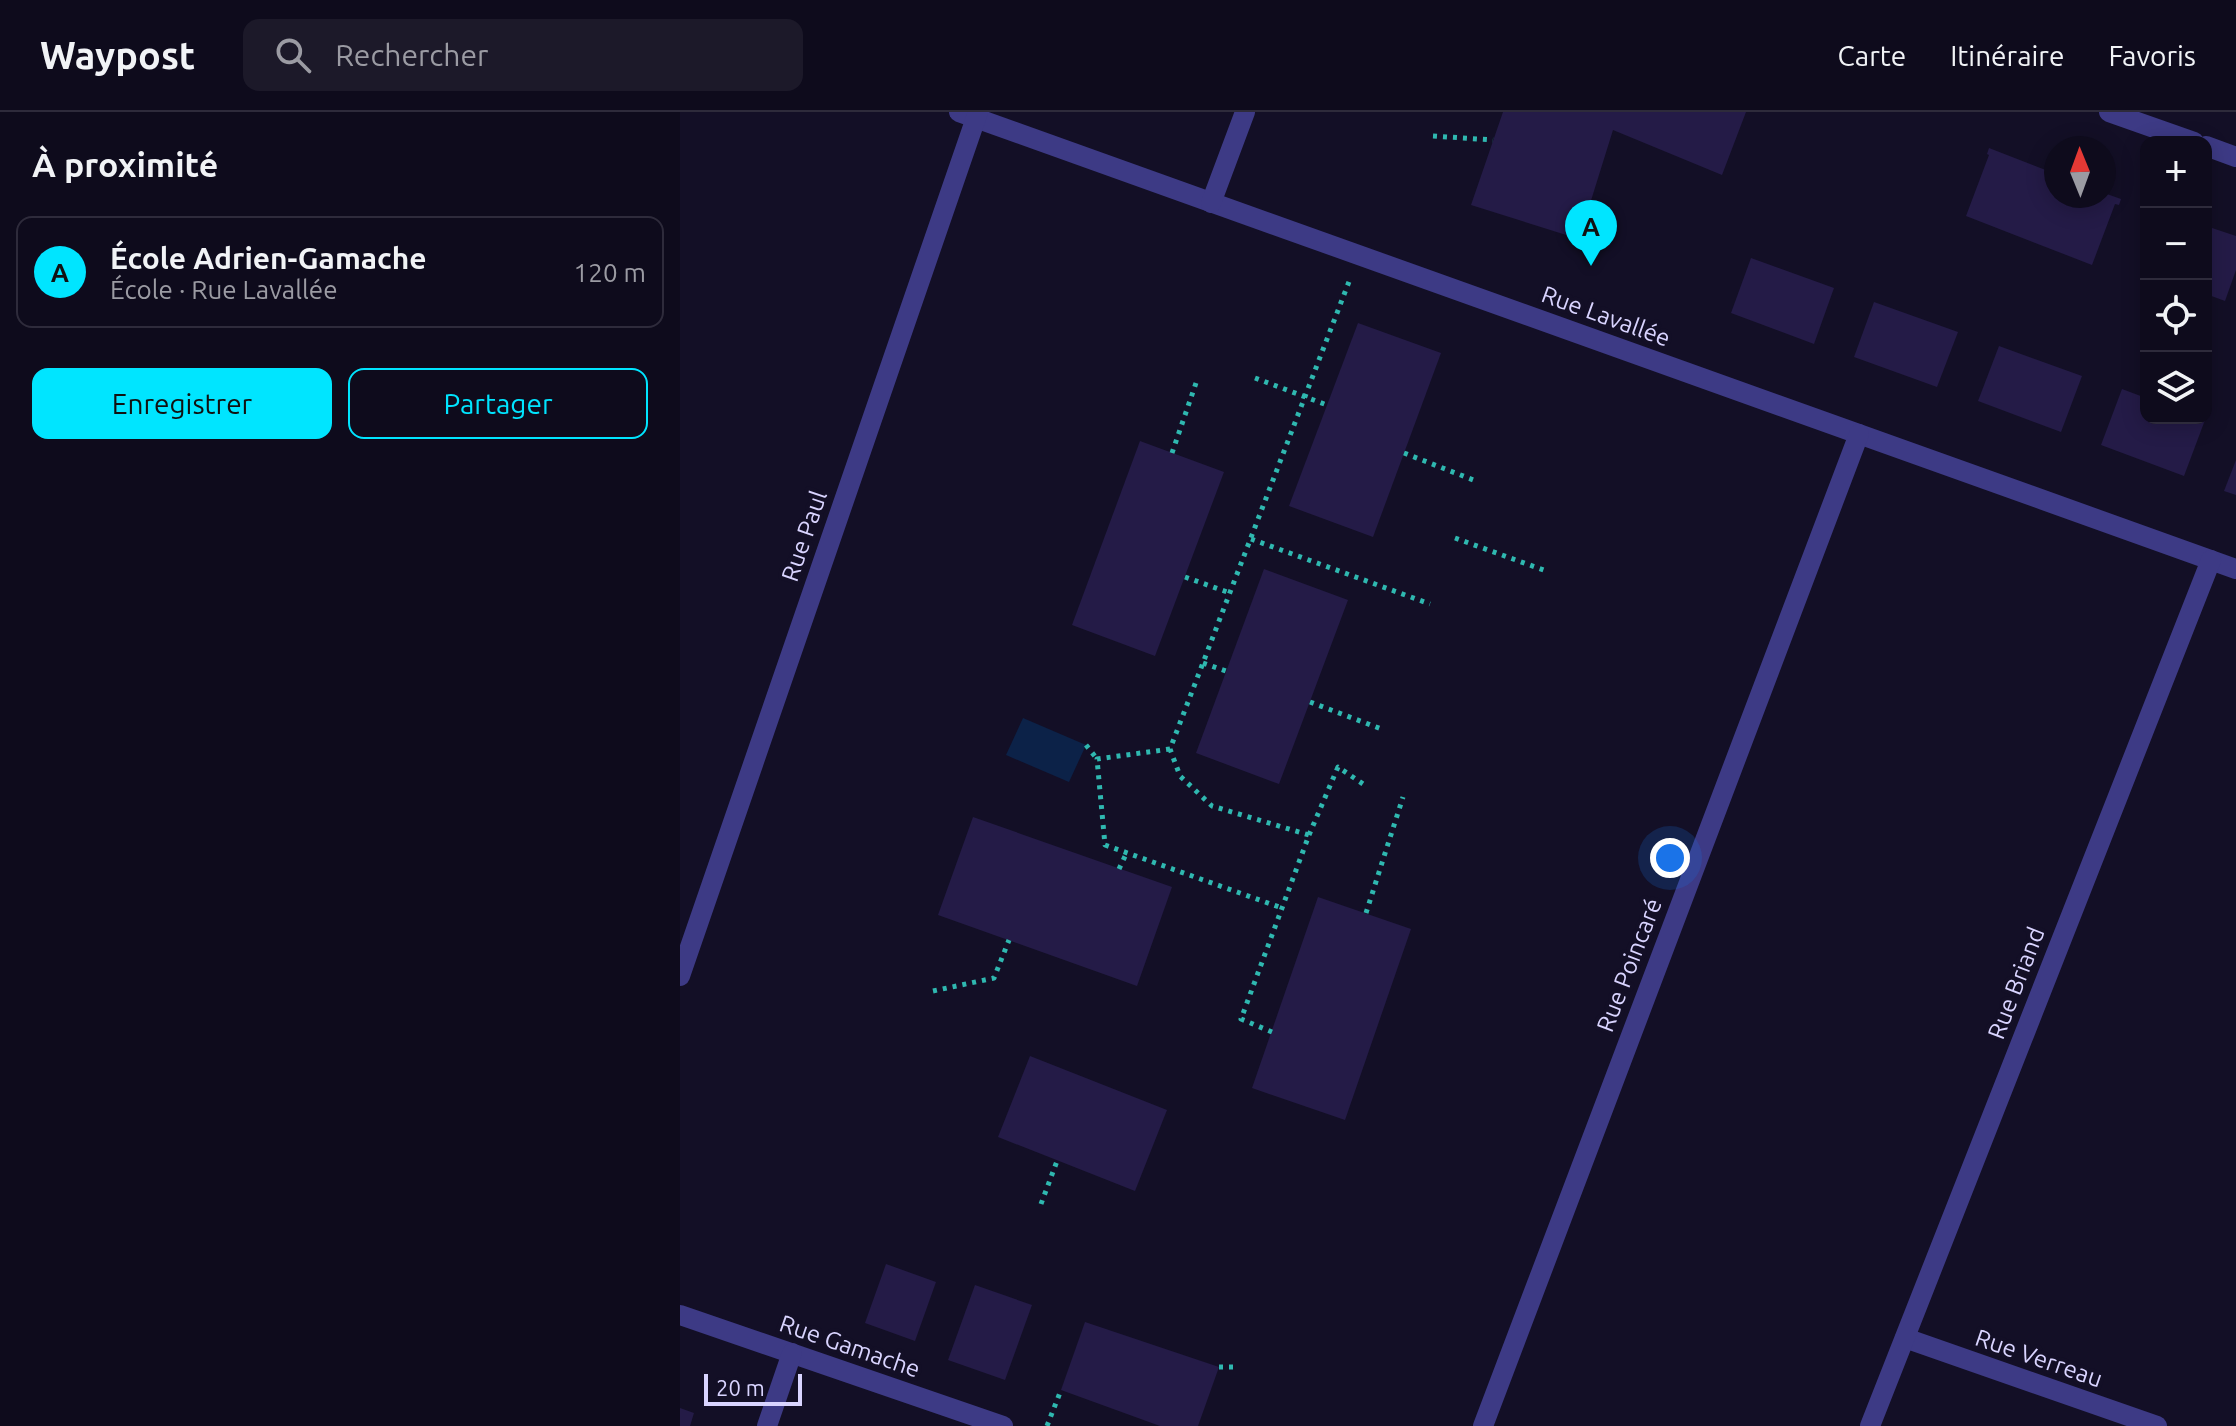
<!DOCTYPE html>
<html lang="fr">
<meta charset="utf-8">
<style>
body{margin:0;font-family:Ubuntu,sans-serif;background:#1c1929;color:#f1f3f6}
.controls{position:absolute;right:24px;top:24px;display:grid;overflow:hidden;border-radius:16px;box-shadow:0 4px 20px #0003}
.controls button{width:72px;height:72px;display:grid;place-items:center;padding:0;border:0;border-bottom:2px solid #2e2b3b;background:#0e0b1c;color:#f1f3f6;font:40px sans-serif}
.compass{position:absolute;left:1364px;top:24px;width:72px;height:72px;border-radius:50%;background:#0e0b1c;box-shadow:0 4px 20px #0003;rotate:359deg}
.scale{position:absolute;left:24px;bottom:20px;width:98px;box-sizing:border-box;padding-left:8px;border:4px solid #d9d4ff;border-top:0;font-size:22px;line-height:28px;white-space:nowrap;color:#d9d4ff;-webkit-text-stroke:6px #130f26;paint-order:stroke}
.you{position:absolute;left:990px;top:746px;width:28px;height:28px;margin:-20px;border:6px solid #fff;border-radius:50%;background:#1a73e8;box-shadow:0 0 0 12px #1a73e833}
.badge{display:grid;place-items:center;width:52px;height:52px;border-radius:50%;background:#00e5ff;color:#111;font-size:26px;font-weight:700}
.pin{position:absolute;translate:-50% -66px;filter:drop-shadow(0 2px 4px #0008)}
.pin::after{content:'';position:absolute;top:42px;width:28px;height:24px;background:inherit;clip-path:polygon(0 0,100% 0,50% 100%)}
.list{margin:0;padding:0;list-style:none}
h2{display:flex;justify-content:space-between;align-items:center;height:104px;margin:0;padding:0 32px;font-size:34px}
h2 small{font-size:26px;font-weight:400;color:#9b9ba3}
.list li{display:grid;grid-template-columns:52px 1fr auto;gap:24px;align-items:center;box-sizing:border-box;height:112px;margin:0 16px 16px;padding:0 16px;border:2px solid #2e2b3b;border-radius:16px}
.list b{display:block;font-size:30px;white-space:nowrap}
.list p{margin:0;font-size:26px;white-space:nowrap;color:#9b9ba3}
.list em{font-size:26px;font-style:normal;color:#9b9ba3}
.actions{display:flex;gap:16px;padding:24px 32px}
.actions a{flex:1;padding:18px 0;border:2px solid #00e5ff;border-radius:16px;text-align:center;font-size:28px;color:#00e5ff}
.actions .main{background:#00e5ff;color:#111}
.icon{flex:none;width:44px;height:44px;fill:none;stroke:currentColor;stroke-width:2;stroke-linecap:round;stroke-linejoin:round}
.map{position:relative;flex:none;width:1556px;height:1314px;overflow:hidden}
header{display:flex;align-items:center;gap:48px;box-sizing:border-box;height:112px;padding:0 40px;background:#0e0b1c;border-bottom:2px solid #2e2b3b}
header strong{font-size:38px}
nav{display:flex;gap:44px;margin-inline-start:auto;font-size:28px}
.search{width:560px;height:72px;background:#1c1929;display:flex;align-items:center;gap:20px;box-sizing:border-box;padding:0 28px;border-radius:16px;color:#9b9ba3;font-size:30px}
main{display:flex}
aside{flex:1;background:#0e0b1c}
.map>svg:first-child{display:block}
</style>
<header>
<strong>Waypost</strong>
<div class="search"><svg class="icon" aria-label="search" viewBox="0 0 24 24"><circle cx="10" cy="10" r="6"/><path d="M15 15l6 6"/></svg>Rechercher</div>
<nav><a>Carte</a><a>Itinéraire</a><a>Favoris</a></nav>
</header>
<main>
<aside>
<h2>À proximité<small></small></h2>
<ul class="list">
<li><span class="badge">A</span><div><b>École Adrien-Gamache</b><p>École · Rue Lavallée</p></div><em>120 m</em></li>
</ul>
<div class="actions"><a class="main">Enregistrer</a><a>Partager</a></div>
</aside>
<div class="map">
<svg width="1556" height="1314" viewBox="0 0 1556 1314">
<rect width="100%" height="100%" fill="#130f26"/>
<polygon fill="#0c2248" points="343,606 406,633 389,670 326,643"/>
<g fill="#241b47">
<polygon points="823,0 1066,0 1042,63 933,18 899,127 791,93"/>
<polygon points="1309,36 1376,62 1376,84 1424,84 1424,81 1441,87 1439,93 1435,92 1412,153 1286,104 1309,43 1307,42"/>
<polygon points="1526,114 1556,124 1556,158 1545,189 1526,182"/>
<polygon points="1071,146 1154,176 1134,232 1051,201"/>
<polygon points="1194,190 1278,220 1257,275 1174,245"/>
<polygon points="678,211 761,241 693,425 609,394"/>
<polygon points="1319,234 1402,264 1381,320 1298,289"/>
<polygon points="1442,277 1466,286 1466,306 1525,308 1504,364 1421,333"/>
<polygon points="460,329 544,360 475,544 392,513"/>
<polygon points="1556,348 1556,383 1544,379"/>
<polygon points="584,457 668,488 599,672 516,641"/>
<polygon points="293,705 492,775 457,874 258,803"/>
<polygon points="638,785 731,817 665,1008 572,976"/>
<polygon points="350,944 487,998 455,1079 318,1025"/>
<polygon points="206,1152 256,1170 235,1229 185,1211"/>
<polygon points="295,1173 352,1193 325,1268 268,1248"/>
<polygon points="405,1210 539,1255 518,1314 480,1314 381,1278"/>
<polygon points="0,1296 14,1301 10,1314 0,1314"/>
</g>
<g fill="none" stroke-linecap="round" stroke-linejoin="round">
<g stroke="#2fb8b0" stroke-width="5" stroke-dasharray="4 6" stroke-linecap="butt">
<polyline points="753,24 813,28"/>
<polyline points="575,266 647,293"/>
<polyline points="492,341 516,271"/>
<polyline points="724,341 796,369"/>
<polyline points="775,426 869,460"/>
<polyline points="571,427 750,492"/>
<polyline points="505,465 550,481"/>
<polyline points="523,551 546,559"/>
<polyline points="630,590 704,618"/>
<polyline points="406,633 417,647"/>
<polyline points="490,637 417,647 425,733 602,796"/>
<polyline points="629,723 658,655 683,672"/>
<polyline points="439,757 447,740"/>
<polyline points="686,801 723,685"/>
<polyline points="253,879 314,866 329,828"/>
<polyline points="592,920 561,907 629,723 532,694 500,664 490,637 670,167"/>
<polyline points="361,1092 377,1049"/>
<polyline points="539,1255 557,1255"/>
<polyline points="367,1314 381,1278"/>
</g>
<g stroke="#3d3a85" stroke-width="20">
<polyline points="279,0 1556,457"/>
<polyline points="1429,0 1514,30"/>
<polyline points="1526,34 1556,45"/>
<polyline points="531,91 565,0"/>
<polyline points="0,864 298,0"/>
<polyline points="0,1203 323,1314"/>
<polyline points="1225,1226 1477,1314"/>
<polyline points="87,1314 112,1241"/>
<polyline points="803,1314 1179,322"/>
<polyline points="1190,1314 1531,448"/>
</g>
</g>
<g text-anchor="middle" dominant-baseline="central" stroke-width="8" stroke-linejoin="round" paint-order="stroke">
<g font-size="24" fill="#d9d4ff" stroke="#130f26">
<text transform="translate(926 204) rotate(20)">Rue Lavallée</text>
<text transform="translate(124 424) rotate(-71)">Rue Paul</text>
<text transform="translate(949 853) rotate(-69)">Rue Poincaré</text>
<text transform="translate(1336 871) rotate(-69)">Rue Briand</text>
<text transform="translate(170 1234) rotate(19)">Rue Gamache</text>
<text transform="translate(1359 1246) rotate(19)">Rue Verreau</text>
</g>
</g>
</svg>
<div class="controls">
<button>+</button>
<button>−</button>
<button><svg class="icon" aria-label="locate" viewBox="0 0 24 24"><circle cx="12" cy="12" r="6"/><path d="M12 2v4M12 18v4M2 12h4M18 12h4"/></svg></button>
<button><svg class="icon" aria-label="layers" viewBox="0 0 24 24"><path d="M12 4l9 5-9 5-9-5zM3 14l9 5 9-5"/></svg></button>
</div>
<svg class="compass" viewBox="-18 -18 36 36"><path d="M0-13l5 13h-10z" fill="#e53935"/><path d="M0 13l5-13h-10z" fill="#9b9ba3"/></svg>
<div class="scale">20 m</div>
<div class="you"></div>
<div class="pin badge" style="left:911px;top:154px">A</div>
</div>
</main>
